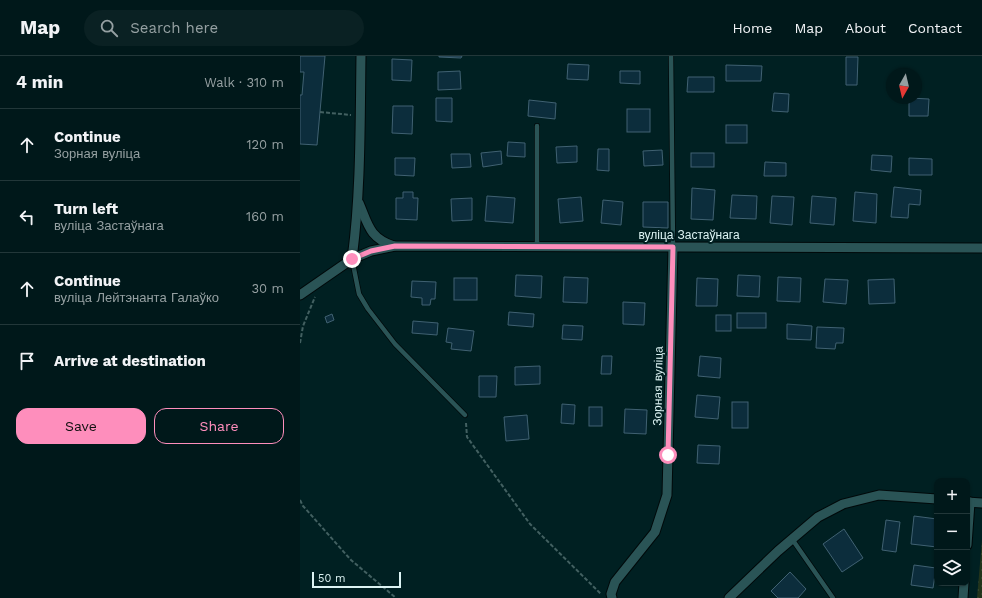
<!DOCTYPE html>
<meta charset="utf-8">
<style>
body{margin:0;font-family:"Work Sans",sans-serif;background:#0a2123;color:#f1f3f6}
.controls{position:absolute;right:12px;bottom:12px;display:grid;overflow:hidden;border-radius:8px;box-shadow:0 1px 3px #0004}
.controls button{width:36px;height:36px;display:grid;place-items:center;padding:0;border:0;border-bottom:1px solid #223739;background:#00181a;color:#f1f3f6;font:20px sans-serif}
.compass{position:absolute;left:586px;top:12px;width:36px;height:36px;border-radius:50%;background:#00181a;box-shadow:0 1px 3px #0004;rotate:188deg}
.scale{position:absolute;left:12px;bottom:10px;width:89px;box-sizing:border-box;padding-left:4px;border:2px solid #dcf3f3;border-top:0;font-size:11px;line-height:14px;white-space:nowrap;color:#dcf3f3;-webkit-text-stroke:3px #002022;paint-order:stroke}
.stop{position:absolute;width:12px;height:12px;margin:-9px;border:3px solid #fe8ebc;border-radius:50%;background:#fff}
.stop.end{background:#fe8ebc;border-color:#fff;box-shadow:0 1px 4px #0008}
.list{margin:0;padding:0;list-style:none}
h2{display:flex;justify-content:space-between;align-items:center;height:52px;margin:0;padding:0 16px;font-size:17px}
h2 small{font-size:13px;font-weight:400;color:#95a0a2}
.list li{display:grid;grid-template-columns:26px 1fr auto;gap:12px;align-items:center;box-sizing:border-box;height:72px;padding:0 16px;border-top:1px solid #223739}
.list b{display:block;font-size:15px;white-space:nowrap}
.list p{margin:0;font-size:13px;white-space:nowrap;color:#95a0a2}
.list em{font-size:13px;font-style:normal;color:#95a0a2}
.actions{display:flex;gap:8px;padding:12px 16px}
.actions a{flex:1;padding:9px 0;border:1px solid #fe8ebc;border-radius:12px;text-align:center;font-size:14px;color:#fe8ebc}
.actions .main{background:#fe8ebc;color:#111}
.icon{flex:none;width:22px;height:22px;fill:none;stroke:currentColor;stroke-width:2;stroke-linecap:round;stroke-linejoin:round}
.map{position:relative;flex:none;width:682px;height:542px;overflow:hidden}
header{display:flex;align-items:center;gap:24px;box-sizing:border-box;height:56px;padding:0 20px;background:#00181a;border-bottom:1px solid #223739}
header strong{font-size:19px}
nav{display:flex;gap:22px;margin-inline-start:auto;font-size:14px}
.search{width:280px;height:36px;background:#0a2123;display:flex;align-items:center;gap:10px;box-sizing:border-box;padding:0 14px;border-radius:22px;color:#95a0a2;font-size:15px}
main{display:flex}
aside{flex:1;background:#00181a}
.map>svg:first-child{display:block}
</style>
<header>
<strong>Map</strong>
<div class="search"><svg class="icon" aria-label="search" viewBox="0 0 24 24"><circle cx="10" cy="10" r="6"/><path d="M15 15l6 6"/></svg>Search here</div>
<nav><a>Home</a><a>Map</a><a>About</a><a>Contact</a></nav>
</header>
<main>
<aside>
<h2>4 min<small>Walk · 310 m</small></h2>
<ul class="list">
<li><svg class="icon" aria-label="ahead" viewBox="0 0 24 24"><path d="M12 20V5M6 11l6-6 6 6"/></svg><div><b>Continue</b><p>Зорная вуліца</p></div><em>120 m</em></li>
<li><svg class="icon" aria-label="left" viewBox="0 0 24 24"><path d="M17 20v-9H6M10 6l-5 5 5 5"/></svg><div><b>Turn left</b><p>вуліца Застаўнага</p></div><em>160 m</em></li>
<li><svg class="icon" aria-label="ahead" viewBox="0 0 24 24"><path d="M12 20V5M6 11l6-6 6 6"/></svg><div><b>Continue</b><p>вуліца Лейтэнанта Галаўко</p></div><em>30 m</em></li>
<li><svg class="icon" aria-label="arrive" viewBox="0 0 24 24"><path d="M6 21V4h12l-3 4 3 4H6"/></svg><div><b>Arrive at destination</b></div></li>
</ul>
<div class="actions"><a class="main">Save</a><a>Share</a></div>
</aside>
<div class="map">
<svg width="682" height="542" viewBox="0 0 682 542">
<defs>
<pattern id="grass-dots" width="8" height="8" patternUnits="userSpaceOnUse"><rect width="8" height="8" fill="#22341b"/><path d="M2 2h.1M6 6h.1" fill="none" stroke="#374831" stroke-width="1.8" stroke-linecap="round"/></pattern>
</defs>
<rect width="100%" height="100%" fill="#002022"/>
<polygon fill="url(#grass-dots)" points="682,484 682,542 677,542"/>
<g fill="#0c2d3c" stroke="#406172">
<polygon points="0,0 25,0 17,89 0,88 0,39 2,39 4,16 0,16"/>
<polygon points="139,0 162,0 161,2 139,1"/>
<polygon points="546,1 558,1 557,29 546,29"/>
<polygon points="92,3 112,4 111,25 92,24"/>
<polygon points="268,8 289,9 288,24 267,23"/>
<polygon points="426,9 462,10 461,25 426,25"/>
<polygon points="160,15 161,33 138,34 138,16"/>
<polygon points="320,15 340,15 340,28 320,27"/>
<polygon points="388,21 414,21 414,36 387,36"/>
<polygon points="474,37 489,38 488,56 472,55"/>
<polygon points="136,42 152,42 152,66 136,65"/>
<polygon points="609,42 629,43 628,60 609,60"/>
<polygon points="229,44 256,47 255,63 228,60"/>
<polygon points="93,50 113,50 112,78 92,77"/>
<rect x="327" y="53" width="23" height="23"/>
<rect x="426" y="69" width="21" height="18"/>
<polygon points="208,86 225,87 225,101 207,100"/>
<polygon points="277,90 277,106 257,107 256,91"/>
<polygon points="298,93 309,93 309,115 297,114"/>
<polygon points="362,94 363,109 344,110 343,95"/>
<polygon points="201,95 202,108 183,111 181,97"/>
<rect x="391" y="97" width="23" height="14"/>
<polygon points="151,98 170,98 171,111 152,112"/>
<polygon points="572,99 592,100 591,116 571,114"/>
<polygon points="95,102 115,102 114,120 95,119"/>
<polygon points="609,102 632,103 632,119 609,119"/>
<polygon points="465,106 486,107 486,120 464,120"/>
<polygon points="594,131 621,134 620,149 609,148 608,162 591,161"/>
<polygon points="392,132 415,134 413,164 391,163"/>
<polygon points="103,136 113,136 113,142 118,142 117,164 96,163 96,142 103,142"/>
<polygon points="555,136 577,138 576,167 553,165"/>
<polygon points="432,139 457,140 456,163 430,162"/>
<polygon points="187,140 215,142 213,167 185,165"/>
<polygon points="472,140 494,141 492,169 470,167"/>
<polygon points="512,140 536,142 534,169 510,167"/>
<polygon points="281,141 283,165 260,167 258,143"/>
<polygon points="172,142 172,164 152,165 151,143"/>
<polygon points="303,144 323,146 321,169 301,167"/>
<polygon points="343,146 368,146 368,172 343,171"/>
<polygon points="216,219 242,220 241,242 215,240"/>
<polygon points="438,219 460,220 459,241 437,240"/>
<polygon points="264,221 288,222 287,247 263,246"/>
<polygon points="478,221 501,222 500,246 477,245"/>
<rect x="154" y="222" width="23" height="22"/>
<polygon points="397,222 418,223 417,250 396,250"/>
<polygon points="525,223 548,224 546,248 523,246"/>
<polygon points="594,223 595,247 569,248 568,224"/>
<polygon points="112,225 136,226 135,243 131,243 130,249 122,249 122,242 111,241"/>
<polygon points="323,246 345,247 344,269 323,268"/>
<polygon points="209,256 234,258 233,271 208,269"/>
<rect x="437" y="257" width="29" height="15"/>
<polygon points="32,258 34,264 27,267 25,261"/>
<rect x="416" y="259" width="15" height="16"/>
<polygon points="113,265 138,267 137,279 112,277"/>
<polygon points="487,268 512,270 511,284 487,283"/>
<polygon points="263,269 283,270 282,284 262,283"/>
<polygon points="517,271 544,272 543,287 536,287 535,293 516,292"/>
<polygon points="148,272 174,275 171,295 151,293 152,287 146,286"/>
<polygon points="302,300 312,300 311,318 301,318"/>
<polygon points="400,300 421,302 420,322 398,320"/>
<polygon points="240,310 240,328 215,329 215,311"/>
<polygon points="179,320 197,320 196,341 179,341"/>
<polygon points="397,339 420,341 418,363 395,361"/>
<rect x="432" y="346" width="16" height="26"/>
<polygon points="262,348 275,349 274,368 261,367"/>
<rect x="289" y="351" width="13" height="19"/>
<polygon points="325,353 347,354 346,378 324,377"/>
<polygon points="227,359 229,383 206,385 204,361"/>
<polygon points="398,389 420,390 419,408 397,407"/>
<polygon points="614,460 637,463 637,491 611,488"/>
<polygon points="586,464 600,466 596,496 582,494"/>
<polygon points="544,473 563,502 542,516 523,488"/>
<polygon points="614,509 636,512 633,532 611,529"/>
<polygon points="490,516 506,533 498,542 478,542 471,535"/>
</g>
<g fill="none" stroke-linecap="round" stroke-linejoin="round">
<defs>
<g id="lane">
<polyline points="371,0 373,191"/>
<polyline points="237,191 237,70"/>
<polyline points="52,203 59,238 68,253 95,288 165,359"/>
<polyline points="492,483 533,542"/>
</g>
<g id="street">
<path d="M59 147C68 168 69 182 94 190"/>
<path d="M52 203C61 136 60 67 61 0"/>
<polyline points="0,239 52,203 71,195 95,190 682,192"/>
<polyline points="667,446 682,447"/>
<polyline points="667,489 670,446"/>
<polyline points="312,542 311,538 315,526 355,476 367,439 373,191"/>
<polyline points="429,542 478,495 518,461 543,448 579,439 637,443"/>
<polyline points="663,542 664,527"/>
</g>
</defs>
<use href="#lane" stroke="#00090a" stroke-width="6"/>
<use href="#street" stroke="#00090a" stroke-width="11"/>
<g stroke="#426061" stroke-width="2" stroke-dasharray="4 2" stroke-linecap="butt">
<polyline points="20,56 51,59"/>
<polyline points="0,287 3,270 15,241"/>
<polyline points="166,367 167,381 230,468 301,538"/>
<polyline points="0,444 3,450 51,504 96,542"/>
</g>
<use href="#lane" stroke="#2a5456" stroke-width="4.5"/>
<use href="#street" stroke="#2a5456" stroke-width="9"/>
</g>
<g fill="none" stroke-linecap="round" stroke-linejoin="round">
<polyline stroke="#fe8ebc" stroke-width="5" points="52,203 71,195 95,190 373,191 368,399"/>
</g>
<g text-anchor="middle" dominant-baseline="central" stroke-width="4" stroke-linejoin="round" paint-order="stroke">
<g font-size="12" fill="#dcf3f3" stroke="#002022">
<text x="389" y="179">вуліца Застаўнага</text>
<text transform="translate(358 330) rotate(-89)">Зорная вуліца</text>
</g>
</g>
</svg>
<div class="controls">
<button>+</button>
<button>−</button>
<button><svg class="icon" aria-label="layers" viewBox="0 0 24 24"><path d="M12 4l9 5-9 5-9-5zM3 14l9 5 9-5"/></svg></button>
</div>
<svg class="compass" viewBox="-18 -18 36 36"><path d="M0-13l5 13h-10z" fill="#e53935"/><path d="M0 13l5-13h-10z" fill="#95a0a2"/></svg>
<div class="scale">50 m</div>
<div class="stop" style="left:368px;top:399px"></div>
<div class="stop end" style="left:52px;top:203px"></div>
</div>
</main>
